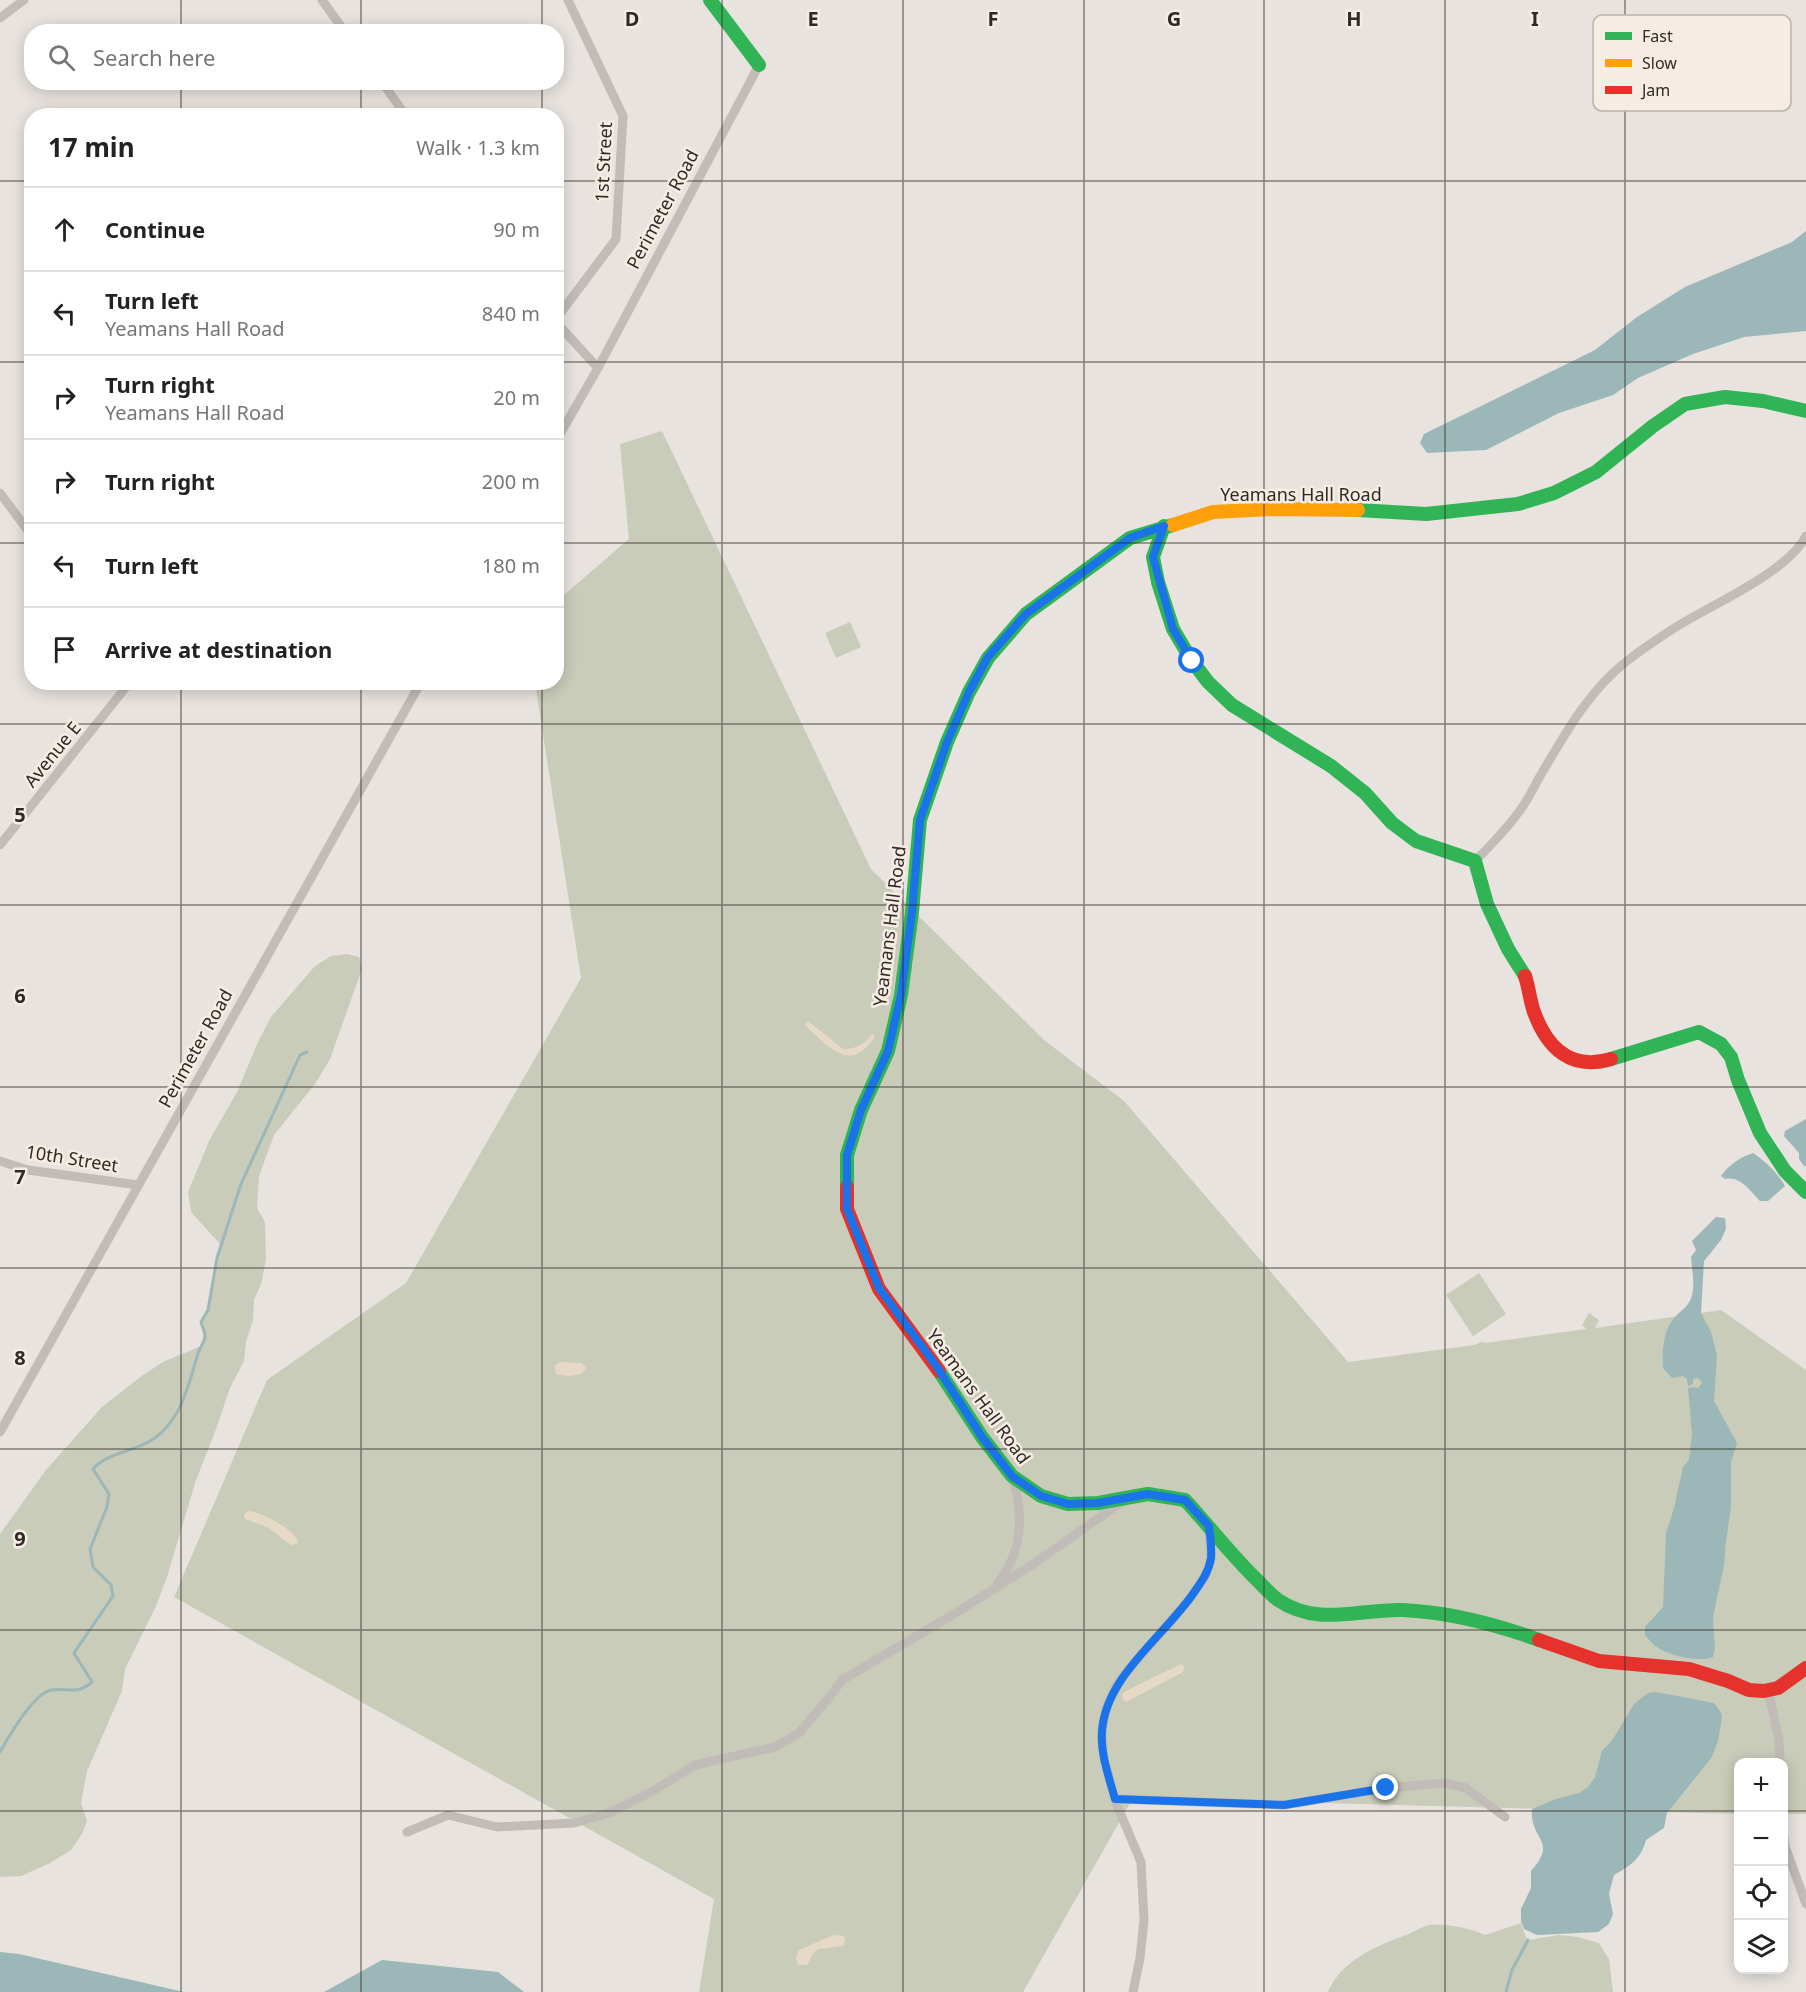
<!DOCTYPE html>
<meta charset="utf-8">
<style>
body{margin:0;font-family:"Noto Sans",sans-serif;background:#f6f6f6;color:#222}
.controls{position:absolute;right:18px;bottom:18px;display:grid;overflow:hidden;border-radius:12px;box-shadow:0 3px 15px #0003}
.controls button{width:54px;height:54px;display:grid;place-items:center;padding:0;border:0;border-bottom:2px solid #e0e0e0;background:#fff;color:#222;font:30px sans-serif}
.stop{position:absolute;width:18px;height:18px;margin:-14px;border:4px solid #1a73e8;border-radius:50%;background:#fff}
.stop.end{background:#1a73e8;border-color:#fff;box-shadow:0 2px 6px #0008}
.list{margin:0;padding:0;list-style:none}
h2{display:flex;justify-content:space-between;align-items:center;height:78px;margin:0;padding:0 24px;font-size:26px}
h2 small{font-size:20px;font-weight:400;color:#767676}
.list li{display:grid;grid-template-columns:39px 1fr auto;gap:18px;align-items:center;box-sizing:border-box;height:84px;padding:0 24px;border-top:2px solid #e0e0e0}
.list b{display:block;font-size:22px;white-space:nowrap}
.list p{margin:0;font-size:20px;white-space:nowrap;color:#767676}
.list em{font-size:20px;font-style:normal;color:#767676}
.icon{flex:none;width:33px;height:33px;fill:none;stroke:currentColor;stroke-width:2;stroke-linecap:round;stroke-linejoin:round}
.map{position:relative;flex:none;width:1806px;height:1992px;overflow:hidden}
.search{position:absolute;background:#fff;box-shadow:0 3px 15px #0003;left:24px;top:24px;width:540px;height:66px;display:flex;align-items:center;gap:15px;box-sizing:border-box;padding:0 21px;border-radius:24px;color:#767676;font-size:22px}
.panel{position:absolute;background:#fff;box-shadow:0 3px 15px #0003;left:24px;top:108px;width:540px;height:582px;border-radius:24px}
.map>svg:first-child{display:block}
</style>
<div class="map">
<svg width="1806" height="1992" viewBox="0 0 1806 1992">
<rect width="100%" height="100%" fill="#e8e3de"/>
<g fill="#c9ccb9">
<polygon points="662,431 871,869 1044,1040 1124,1101 1348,1362 1474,1345 1481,1342 1485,1343 1586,1329 1582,1325 1589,1313 1599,1320 1595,1328 1721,1310 1806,1370 1806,1814 1784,1814 1784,1762 1738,1762 1738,1814 1133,1798 1023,1992 699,1992 714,1899 174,1597 267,1380 406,1283 581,978 535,683 556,682 557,601 629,539 620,444"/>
<polygon points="850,622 861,647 836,658 825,633"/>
<polygon points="347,954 359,957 362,969 330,1059 315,1084 274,1135 259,1176 257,1208 265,1222 266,1259 261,1284 254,1300 253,1320 246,1342 244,1361 230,1388 215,1432 196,1480 167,1577 156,1606 125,1669 122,1691 87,1771 81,1803 87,1821 82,1834 71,1850 48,1864 21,1876 0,1877 0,1534 46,1470 102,1407 143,1375 163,1362 201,1346 205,1336 201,1322 208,1310 221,1245 191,1212 188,1192 210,1139 237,1092 259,1040 271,1017 315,966 331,956"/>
<polygon points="1479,1273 1506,1314 1473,1336 1446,1295"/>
<path d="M1521 1923 1525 1935 1528 1940 1559 1935 1578 1937 1599 1943 1609 1959 1613 1992H1328C1341 1960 1378 1945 1409 1934 1415 1931 1423 1926 1430 1925 1446 1923 1472 1929 1485 1935Z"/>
</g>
<g fill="#e6dac6">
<path d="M808 1021 843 1049C855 1050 865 1043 872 1034L875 1036C852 1074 829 1048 807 1027L805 1024Z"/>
<polygon points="561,1362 581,1363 586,1368 581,1374 569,1376 556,1374 555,1365"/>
<path d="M249 1511C262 1512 297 1531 298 1543L291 1545 267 1527 245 1519 244 1514Z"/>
<polygon points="1181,1664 1184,1666 1183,1672 1126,1702 1122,1698 1122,1694 1126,1691"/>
<polygon points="833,1935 844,1936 845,1941 843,1946 818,1949 812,1955 807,1965 798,1965 796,1957 799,1950"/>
</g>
<g fill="#9cb7b7">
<polygon points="1806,231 1806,331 1744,337 1693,354 1638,378 1613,395 1559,413 1486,450 1427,453 1420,443 1424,434 1595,350 1637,317 1685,287 1792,242"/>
<polygon points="1806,1119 1806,1166 1804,1166 1799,1159 1799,1153 1784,1136 1785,1131"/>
<path d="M1753 1153C1766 1162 1777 1172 1785 1186L1768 1201H1760C1750 1191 1741 1176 1725 1179L1721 1176C1729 1165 1740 1157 1753 1153Z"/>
<path d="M1716 1217 1725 1218 1726 1229 1721 1240 1704 1261 1701 1313 1711 1332 1717 1355 1714 1401 1737 1443 1731 1462V1507L1726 1541 1724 1565 1713 1617 1715 1647 1713 1657C1701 1662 1676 1657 1664 1651 1656 1648 1650 1641 1645 1635V1627L1663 1607 1666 1533 1674 1508 1683 1467 1689 1460 1692 1434 1688 1388 1693 1387 1698 1388 1702 1383 1698 1378 1693 1379V1384L1688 1386 1687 1379 1683 1376 1672 1378 1663 1368C1662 1352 1663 1331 1674 1318 1681 1310 1690 1306 1692 1295 1695 1283 1692 1269 1691 1257L1696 1250 1692 1241Z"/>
<path d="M1656 1692 1714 1703 1721 1712 1722 1717 1718 1741 1712 1757 1667 1813 1664 1828 1646 1840C1641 1859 1630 1866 1614 1875L1609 1894 1613 1914 1609 1924 1598 1932 1537 1935 1524 1929 1521 1921V1909L1531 1888V1871C1559 1840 1529 1840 1532 1809L1556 1799 1579 1793 1588 1787 1595 1777 1602 1751 1613 1739 1634 1704 1648 1693Z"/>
<polygon points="0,1952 19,1954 184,1992 0,1992"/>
<polygon points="382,1960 498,1972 524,1992 324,1992"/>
</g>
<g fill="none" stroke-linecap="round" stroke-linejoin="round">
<g stroke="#9cb7b7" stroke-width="3">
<path d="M0 1752C9 1736 33 1694 51 1690 68 1687 76 1696 92 1682L74 1653 113 1596 111 1585 93 1567 90 1549 107 1507 109 1494 93 1469C107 1453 132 1452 150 1441 181 1423 189 1384 198 1353 200 1348 205 1341 205 1336 205 1332 202 1326 201 1322L208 1310 217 1258 241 1184 300 1055 307 1052"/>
<polyline points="1506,1992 1512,1970 1528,1940"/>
</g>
<g stroke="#c1bcb7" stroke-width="9">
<polyline points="322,0 345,32"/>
<polyline points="0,18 24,0"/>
<polyline points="382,82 406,116"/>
<polyline points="556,319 616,239 623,116 568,0"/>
<polyline points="556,322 598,368"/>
<polyline points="556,441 598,368 759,65"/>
<polyline points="0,493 32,536"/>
<polyline points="0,845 130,682"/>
<path d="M1475 861C1490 846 1506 830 1518 813 1527 802 1533 789 1539 778 1564 736 1588 691 1627 661 1642 649 1659 638 1676 627 1711 605 1788 572 1806 536"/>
<polyline points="0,1161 28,1170 138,1185"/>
<polyline points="0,1432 421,682"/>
<path d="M997 1584C1023 1552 1024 1513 1012 1476"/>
<polyline points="1768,1690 1779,1740 1780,1762"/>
<polyline points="1115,1799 1284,1805 1386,1788 1444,1783 1466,1788 1505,1817"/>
<polyline points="407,1832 448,1815 497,1827 574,1823 609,1813 653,1791 695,1765 775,1747 799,1733 828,1699 842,1680 954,1614 1032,1565 1123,1501"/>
<polyline points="1784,1837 1785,1846 1806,1904"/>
<polyline points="1133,1992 1140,1958 1144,1920 1141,1862 1116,1803 1104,1758 1102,1731 1107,1705 1119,1681 1189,1600 1206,1575 1211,1558 1209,1528"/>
</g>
<g stroke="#30b455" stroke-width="14">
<polyline points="710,0 759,65"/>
<polyline points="1358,510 1426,514 1518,504 1554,493 1596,472 1653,426 1685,404 1725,397 1763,401 1806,411"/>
<polyline points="1164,526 1153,557 1158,582 1173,629 1192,661 1208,682 1232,705 1331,766 1365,793 1392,823 1416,841 1475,861 1487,904 1508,949 1525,976"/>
<polyline points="1611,1059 1699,1032 1721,1044 1731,1057 1738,1080 1760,1133 1785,1171 1806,1192"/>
<polyline points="847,1187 847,1155 861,1110 888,1051 901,995 912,912 920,820 947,742 969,692 988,658 1026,614 1130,538 1173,525"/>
<path d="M939 1371 982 1437 1012 1476 1041 1496 1068 1504 1098 1503 1148 1494 1185 1500C1210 1527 1232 1556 1258 1581 1264 1587 1271 1595 1278 1600 1318 1627 1358 1609 1402 1610 1449 1612 1495 1624 1539 1640"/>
</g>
<polyline stroke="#ff9f0a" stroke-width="14" points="1173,525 1213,512 1274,509 1358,510"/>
<g stroke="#e5322d" stroke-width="14">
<path d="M1525 976C1529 988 1530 1001 1534 1012 1547 1048 1571 1071 1611 1059"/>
<polyline points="847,1187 847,1209 879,1289 939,1371"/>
<polyline points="1539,1640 1599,1661 1689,1669 1728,1681 1749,1690 1764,1691 1778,1688 1806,1668"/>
</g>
</g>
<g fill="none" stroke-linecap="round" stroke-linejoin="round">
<path stroke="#1a73e8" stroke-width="8" d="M1192 661 1173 629 1153 557 1164 526 1130 538 1026 614 988 657 969 692 947 742 920 820 912 912 901 995 888 1051 861 1110 847 1155V1209L879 1288 937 1367 982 1437 1012 1476 1041 1496 1068 1504 1098 1503 1148 1494 1185 1500 1209 1526C1210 1536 1212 1548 1211 1558 1209 1571 1202 1581 1195 1591 1166 1635 1106 1675 1102 1731 1100 1753 1109 1777 1115 1799L1284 1805 1386 1788"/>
</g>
<path fill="none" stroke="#312926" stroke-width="1.5" stroke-opacity="0.55" d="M181 0V32M361 0V32M542 0V32M722 0V1992M903 0V1992M1084 0V1992M1264 0V1992M1445 0V1992M1625 0V1992M181 82V116M361 82V116M542 82V116M0 181H32M556 181H1806M0 362H32M556 362H1806M0 543H32M556 543H1806M181 682V1992M361 682V1992M542 682V1992M0 724H1806M0 905H1806M0 1087H1806M0 1268H1806M0 1449H1806M0 1630H1806M0 1811H1738M1784 1811H1806"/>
<g text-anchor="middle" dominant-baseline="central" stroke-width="5" stroke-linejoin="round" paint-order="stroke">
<g font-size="18" fill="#312926" stroke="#f5ede4">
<text transform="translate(603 162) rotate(-87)">1st Street</text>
<text transform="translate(662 209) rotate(-62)">Perimeter Road</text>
<text x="1301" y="494">Yeamans Hall Road</text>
<text transform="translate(52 754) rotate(-51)">Avenue E</text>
<text transform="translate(889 926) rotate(-83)">Yeamans Hall Road</text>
<text transform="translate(195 1048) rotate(-61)">Perimeter Road</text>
<text transform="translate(72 1158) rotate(9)">10th Street</text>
<text transform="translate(979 1396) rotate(54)">Yeamans Hall Road</text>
</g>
</g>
<rect x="1593" y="15" width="198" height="96" rx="9" fill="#f5ede4" stroke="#bab2ab" stroke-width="1.5"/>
<rect x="1605" y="32" width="27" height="8" fill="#30b455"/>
<rect x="1605" y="59" width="27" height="8" fill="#ff9f0a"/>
<rect x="1605" y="86" width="27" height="8" fill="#e5322d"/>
<g font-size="16" fill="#312926">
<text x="1642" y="42">Fast</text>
<text x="1642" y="69">Slow</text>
<text x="1642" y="96">Jam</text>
</g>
<g font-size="20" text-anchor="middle" font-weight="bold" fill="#312926" stroke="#f5ede4" stroke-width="5" stroke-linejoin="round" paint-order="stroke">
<text x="632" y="26">D</text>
<text x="813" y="26">E</text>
<text x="993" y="26">F</text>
<text x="1174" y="26">G</text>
<text x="1354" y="26">H</text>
<text x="1535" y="26">I</text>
<text x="20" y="822">5</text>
<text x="20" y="1003">6</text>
<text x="20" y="1184">7</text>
<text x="20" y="1365">8</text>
<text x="20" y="1546">9</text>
</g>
</svg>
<div class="controls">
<button>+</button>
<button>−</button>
<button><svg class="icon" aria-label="locate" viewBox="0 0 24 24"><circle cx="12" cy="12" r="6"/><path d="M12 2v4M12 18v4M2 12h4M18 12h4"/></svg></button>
<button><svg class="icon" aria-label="layers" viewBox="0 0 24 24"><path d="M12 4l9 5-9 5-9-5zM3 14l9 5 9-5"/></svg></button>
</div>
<div class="stop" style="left:1192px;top:661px"></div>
<div class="stop end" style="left:1386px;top:1788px"></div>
<div class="search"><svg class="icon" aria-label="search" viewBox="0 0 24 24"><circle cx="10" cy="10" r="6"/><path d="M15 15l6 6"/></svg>Search here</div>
<section class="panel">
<h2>17 min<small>Walk · 1.3 km</small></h2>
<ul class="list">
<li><svg class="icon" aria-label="ahead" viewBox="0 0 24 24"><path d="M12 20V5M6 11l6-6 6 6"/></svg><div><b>Continue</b></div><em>90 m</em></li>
<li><svg class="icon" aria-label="left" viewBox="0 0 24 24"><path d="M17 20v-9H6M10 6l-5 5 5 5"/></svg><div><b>Turn left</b><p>Yeamans Hall Road</p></div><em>840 m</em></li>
<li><svg class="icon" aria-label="right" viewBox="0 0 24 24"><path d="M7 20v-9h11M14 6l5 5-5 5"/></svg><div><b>Turn right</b><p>Yeamans Hall Road</p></div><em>20 m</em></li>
<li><svg class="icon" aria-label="right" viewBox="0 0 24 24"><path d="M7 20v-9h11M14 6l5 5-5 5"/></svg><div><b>Turn right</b></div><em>200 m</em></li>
<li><svg class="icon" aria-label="left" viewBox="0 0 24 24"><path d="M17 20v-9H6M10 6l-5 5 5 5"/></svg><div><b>Turn left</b></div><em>180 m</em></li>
<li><svg class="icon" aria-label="arrive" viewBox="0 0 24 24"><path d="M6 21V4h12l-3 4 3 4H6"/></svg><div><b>Arrive at destination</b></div></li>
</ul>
</section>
</div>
